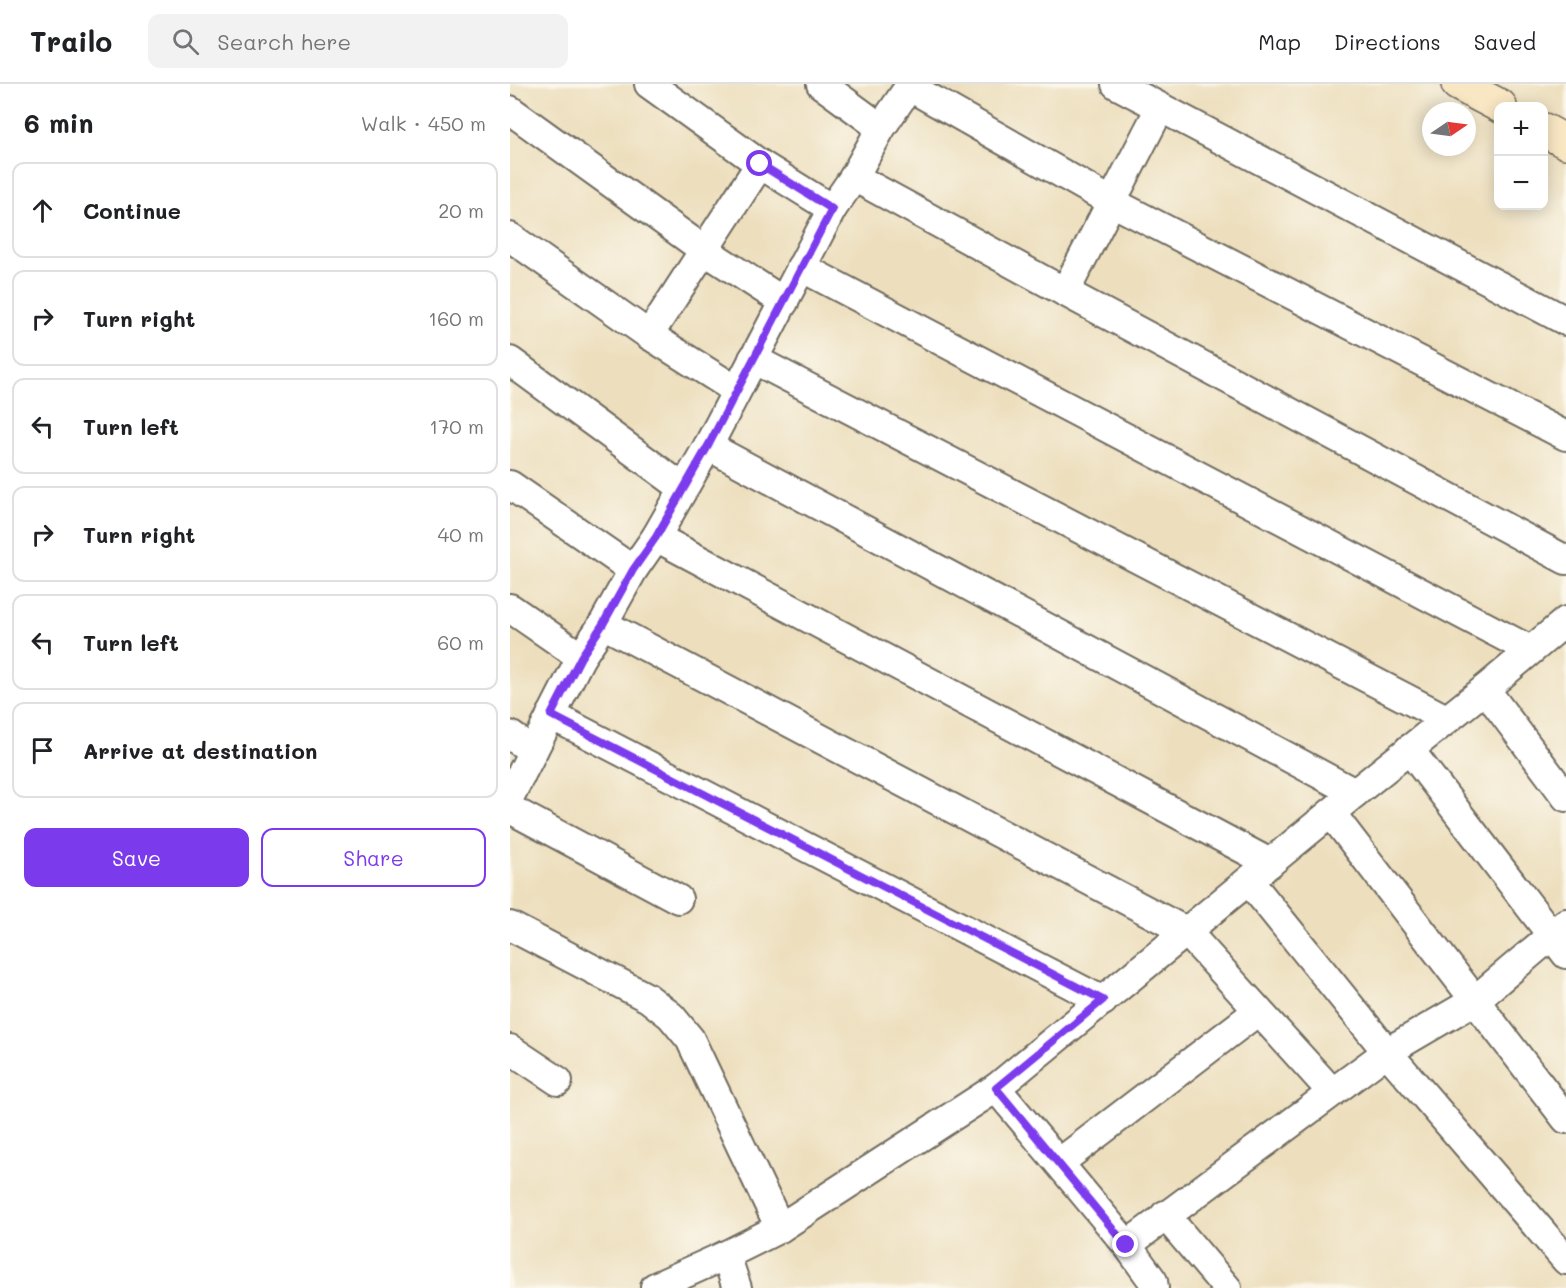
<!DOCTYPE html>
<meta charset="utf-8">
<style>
body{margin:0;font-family:Mali,sans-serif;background:#f2f2f2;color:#202124}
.controls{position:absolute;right:18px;top:18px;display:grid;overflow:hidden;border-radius:12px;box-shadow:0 3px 15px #0003}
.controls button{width:54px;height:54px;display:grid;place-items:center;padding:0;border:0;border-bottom:2px solid #e0e0e0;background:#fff;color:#202124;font:30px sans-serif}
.compass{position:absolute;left:912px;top:18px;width:54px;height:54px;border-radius:50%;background:#fff;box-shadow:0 3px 15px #0003;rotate:77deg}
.stop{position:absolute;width:18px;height:18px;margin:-14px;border:4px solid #7c3aed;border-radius:50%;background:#fff}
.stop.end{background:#7c3aed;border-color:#fff;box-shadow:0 2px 6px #0008}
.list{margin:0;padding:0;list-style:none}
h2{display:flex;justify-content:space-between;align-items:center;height:78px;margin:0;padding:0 24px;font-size:26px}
h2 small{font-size:20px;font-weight:400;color:#757577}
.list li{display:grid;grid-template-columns:39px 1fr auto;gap:18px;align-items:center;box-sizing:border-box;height:96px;margin:0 12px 12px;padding:0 12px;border:2px solid #e0e0e0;border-radius:12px}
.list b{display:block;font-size:22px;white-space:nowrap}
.list em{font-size:20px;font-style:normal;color:#757577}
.actions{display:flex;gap:12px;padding:18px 24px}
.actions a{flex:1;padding:14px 0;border:2px solid #7c3aed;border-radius:12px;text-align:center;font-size:21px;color:#7c3aed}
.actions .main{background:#7c3aed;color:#fff}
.icon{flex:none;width:33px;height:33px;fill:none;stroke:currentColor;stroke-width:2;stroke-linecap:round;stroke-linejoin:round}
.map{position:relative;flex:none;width:1056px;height:1204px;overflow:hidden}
header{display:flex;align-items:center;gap:36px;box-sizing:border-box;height:84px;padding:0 30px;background:#fff;border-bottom:2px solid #e0e0e0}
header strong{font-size:28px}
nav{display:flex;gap:33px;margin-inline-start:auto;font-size:21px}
.search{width:420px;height:54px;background:#f2f2f2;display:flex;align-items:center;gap:15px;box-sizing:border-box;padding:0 21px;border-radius:12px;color:#757577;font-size:22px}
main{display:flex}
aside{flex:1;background:#fff}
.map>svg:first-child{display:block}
</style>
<header>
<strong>Trailo</strong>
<div class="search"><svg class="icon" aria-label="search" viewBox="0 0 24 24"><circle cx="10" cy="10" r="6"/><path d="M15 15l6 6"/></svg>Search here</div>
<nav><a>Map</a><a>Directions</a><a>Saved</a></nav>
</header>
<main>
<aside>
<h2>6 min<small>Walk · 450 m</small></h2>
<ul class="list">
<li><svg class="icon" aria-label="ahead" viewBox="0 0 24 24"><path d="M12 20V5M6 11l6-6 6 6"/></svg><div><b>Continue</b></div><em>20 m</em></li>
<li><svg class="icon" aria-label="right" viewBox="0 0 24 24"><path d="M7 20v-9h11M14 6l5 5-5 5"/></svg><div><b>Turn right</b></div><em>160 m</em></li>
<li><svg class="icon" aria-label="left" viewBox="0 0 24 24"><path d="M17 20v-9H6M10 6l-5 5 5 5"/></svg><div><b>Turn left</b></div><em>170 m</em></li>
<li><svg class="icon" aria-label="right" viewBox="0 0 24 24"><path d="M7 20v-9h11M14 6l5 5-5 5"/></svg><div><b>Turn right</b></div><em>40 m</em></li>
<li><svg class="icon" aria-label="left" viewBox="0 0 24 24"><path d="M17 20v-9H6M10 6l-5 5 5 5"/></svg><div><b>Turn left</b></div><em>60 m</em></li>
<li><svg class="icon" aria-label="arrive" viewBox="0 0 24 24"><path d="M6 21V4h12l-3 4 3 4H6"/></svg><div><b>Arrive at destination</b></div></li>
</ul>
<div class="actions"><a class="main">Save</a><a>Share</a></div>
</aside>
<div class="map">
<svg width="1056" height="1204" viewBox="0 0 1056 1204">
<rect width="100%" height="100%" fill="#fbf7ec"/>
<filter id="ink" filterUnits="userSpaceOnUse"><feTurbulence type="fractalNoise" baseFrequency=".0167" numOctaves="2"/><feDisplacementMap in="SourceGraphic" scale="12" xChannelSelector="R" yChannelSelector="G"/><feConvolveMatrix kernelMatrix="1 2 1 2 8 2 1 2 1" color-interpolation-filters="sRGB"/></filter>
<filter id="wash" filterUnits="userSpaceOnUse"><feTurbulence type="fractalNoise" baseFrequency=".008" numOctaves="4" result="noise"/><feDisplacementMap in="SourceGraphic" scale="24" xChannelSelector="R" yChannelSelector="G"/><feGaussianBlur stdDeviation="1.35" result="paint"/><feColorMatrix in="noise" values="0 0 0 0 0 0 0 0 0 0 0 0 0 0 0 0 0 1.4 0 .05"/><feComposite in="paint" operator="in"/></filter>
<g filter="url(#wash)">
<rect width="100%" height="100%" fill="#eddfbe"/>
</g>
<g filter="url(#ink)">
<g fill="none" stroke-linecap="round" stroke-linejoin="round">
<defs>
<g id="street">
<polyline points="139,0 250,80 322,125"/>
<polyline points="311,0 371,44"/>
<polyline points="606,0 1056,237"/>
<polyline points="400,3 602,118 1056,352"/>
<polyline points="0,26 194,166 274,218"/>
<polyline points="344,93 555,208 1056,476"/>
<polyline points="0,153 139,251 226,306"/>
<polyline points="291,183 1020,566"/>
<polyline points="555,208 650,24"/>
<polyline points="139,251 250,80"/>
<polyline points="243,275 936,635"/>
<polyline points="0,277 173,404"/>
<polyline points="198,362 845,709"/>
<polyline points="0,401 123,486"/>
<polyline points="146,453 760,779"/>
<polyline points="0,524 71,573"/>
<polyline points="93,540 677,848 822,1008"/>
<polyline points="975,605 1056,713"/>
<polyline points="41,631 593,917"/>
<polyline points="0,651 23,667"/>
<polyline points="899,665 1056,870"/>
<polyline points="0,712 71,573 93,540 123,486 146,453 198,362 322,125 344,93 371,44 401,0"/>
<polyline points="0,725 168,815"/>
<polyline points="821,729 1056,1035"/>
<polyline points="739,797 877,968 1056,1176"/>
<polyline points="0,842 138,914 161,932 180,955 270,1144"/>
<polyline points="0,965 48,997"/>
<polyline points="486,1004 617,1161 643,1197 644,1204"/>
<polyline points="549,1079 748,927"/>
<polyline points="655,1131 717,1204"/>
<polyline points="617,1161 877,968 964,917 1056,839"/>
<polyline points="216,1171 227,1204"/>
<polyline points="145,1203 216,1171 270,1144 486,1004 845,709 975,605 1056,537"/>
</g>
<g id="secondary">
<polyline points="948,0 990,22"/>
<polyline points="1034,46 1056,58"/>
</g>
</defs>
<use href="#street" stroke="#6f6a5e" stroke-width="32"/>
<use href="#secondary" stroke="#6f6a5e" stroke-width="36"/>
<use href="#street" stroke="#fff" stroke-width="28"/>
<use href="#secondary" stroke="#f9e7c3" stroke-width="33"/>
</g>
</g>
<g fill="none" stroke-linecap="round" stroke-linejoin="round" filter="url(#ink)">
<polyline stroke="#7c3aed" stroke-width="8" points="250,80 322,125 198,362 146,453 123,486 93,540 71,573 41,631 593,916 486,1004 616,1161"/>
</g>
</svg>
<div class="controls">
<button>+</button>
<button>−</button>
</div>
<svg class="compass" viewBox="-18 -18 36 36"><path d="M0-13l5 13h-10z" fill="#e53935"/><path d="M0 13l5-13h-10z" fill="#757577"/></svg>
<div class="stop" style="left:250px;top:80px"></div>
<div class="stop end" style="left:616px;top:1161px"></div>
</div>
</main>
